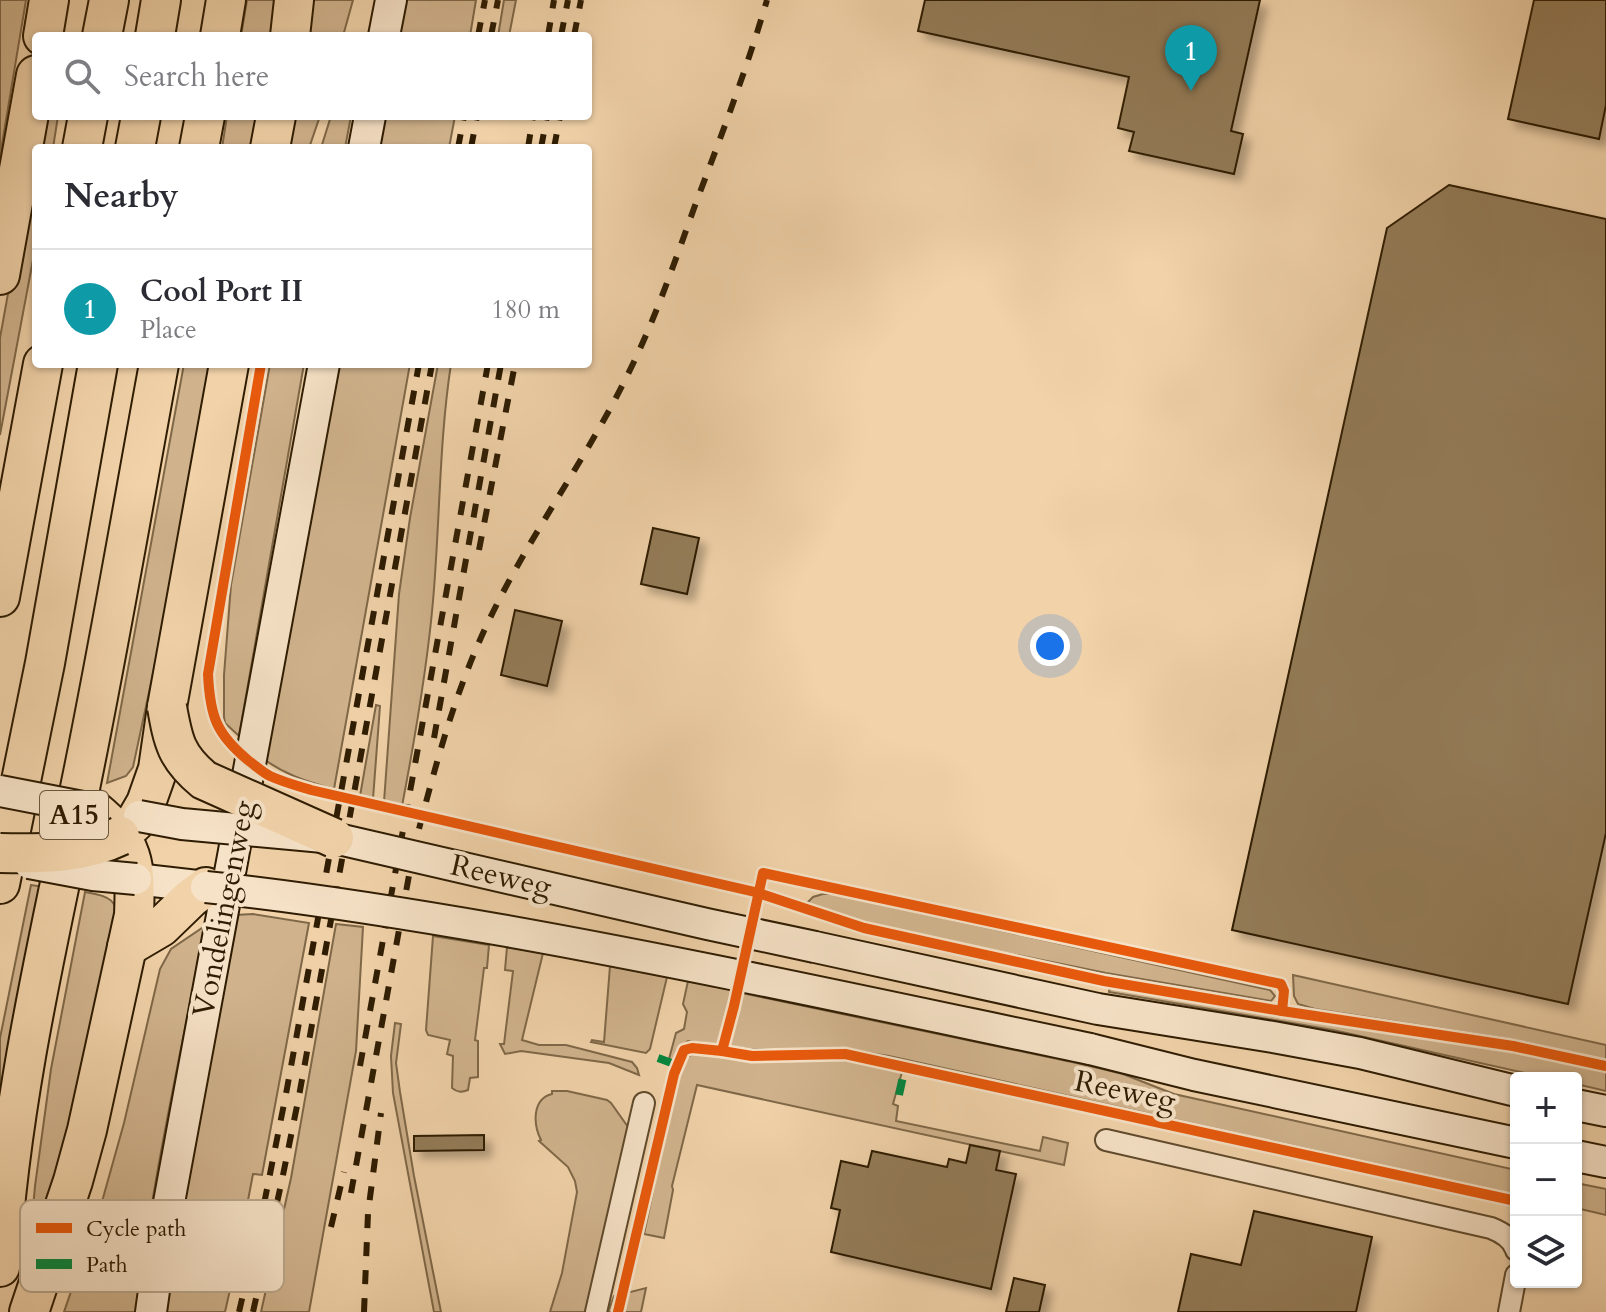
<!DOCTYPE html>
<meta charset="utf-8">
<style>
body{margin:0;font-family:Cardo,serif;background:#f2f2f3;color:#2b2b33}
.controls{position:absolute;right:24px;bottom:24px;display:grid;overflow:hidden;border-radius:8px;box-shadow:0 2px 6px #0004}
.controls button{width:72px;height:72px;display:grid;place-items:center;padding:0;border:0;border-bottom:2px solid #e1e1e2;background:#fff;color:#2b2b33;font:40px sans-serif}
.you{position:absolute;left:1050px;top:646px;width:28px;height:28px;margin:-20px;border:6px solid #fff;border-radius:50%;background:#1a73e8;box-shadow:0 0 0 12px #1a73e833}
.badge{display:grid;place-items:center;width:52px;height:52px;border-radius:50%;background:#8f2418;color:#fff;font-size:26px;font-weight:700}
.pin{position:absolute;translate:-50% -66px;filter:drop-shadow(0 2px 4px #0008)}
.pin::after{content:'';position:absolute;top:42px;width:28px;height:24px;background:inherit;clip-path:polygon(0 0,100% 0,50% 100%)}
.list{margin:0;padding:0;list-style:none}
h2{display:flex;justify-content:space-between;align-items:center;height:104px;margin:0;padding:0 32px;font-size:34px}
h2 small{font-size:26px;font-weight:400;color:#7c7c81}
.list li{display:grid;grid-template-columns:52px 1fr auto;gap:24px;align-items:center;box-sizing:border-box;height:120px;padding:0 32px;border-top:2px solid #e1e1e2}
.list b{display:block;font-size:30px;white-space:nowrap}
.list p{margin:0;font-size:26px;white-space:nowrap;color:#7c7c81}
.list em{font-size:26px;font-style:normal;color:#7c7c81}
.icon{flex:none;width:44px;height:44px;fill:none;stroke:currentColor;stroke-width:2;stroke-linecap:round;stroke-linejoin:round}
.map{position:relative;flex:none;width:1606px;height:1312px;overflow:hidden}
.search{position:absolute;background:#fff;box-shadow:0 2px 6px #0004;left:32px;top:32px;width:560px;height:88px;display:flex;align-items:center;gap:20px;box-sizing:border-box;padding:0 28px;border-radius:8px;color:#7c7c81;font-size:30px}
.panel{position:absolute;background:#fff;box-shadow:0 2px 6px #0004;left:32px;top:144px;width:560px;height:224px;border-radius:8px}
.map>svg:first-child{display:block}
</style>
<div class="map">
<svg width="1606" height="1312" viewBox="0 0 1606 1312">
<defs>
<filter id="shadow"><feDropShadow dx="7" dy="7" stdDeviation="4" flood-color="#0004"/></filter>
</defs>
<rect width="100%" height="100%" fill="#f1d2a9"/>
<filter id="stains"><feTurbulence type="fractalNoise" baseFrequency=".0025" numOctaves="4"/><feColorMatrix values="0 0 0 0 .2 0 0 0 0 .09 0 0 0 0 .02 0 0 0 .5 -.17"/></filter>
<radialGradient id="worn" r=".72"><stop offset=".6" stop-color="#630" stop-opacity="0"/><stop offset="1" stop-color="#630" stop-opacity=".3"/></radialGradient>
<g fill="#d0b38d" stroke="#7f6848" stroke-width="2">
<polygon points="0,0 26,0 0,156"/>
<polygon points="247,0 278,0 273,36 241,36"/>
<polygon points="313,0 353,0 343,36 308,36"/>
<polygon points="402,0 476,0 470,36 395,36"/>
<polygon points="504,0 516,0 509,36 498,36"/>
<polygon points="40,116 58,116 53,148 36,148 36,244 0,435 0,338"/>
<polygon points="227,116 262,116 256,148 222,148"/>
<polygon points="295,116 320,116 309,148 290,148"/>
<polygon points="331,116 351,116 345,148 321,148"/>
<polygon points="380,116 455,116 449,148 374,148"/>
<polygon points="184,364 217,364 201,449 133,767 126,776 107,783"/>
<polygon points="270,364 304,364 239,736 225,723 224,717 224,675 231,585"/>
<path d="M334 364H410L334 789C307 782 283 774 261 757Z"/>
<path d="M438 364H451C439 442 440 522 433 601 427 670 415 738 402 806L384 802 399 594 410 518Z"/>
<polygon points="376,705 380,706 373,799 360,796"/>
<polygon points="31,885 44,887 0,1118 0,1038"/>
<path d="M85 892C111 896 117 900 120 925L25 1298 35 1186 51 1069Z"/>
<polygon points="823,894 835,894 1270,990 1275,996 1271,1001 1106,973 938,939 851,919 806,904 813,897"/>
<polygon points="253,914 309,923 262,1175 253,1174 236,1263 225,1312 162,1312 235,915"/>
<polygon points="336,924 363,927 356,1051 309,1312 261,1312 291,1178"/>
<path d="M205 926C181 1054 151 1182 137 1312H64L103 1198 124 1123 160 969 171 949Z"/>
<path d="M433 936 489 945 487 968H484L475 1040 478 1041V1077L470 1078 468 1090C461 1093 457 1092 452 1088L453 1056 447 1054 450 1040 428 1035 426 1030Z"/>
<polygon points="507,947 543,953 522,1040 539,1045 566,1045 632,1062 637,1068 639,1075 609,1063 521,1051 505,1054 500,1044 504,1044 513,971 505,970"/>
<polygon points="610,966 667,977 650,1049 646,1053 591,1042 592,1040 604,1042"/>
<polygon points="1293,975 1606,1045 1606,1060 1515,1040 1315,1009 1298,1004 1294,996"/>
<polygon points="688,981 732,990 719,1045 688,1041 677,1050 673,1061 669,1059 676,1033 684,1029 687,1012 683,1004"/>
<polygon points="1110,986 1491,1047 1606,1072 1606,1091 1576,1084 1576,1078 1547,1078 1333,1030 1109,992"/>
<polygon points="742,993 1086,1065 1123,1074 1174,1094 1516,1170 1516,1195 889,1056 843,1049 749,1049 729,1046"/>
<polygon points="395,1023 401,1024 396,1063 400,1092 414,1176 441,1312 434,1312 393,1093 391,1056"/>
<polygon points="695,1053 753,1061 830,1059 851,1061 902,1072 893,1104 898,1106 896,1121 1040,1151 1043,1137 1068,1143 1064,1165 697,1085 672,1186 673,1190 664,1238 644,1234 674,1092 687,1057"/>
<path d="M552 1091H567L607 1100 611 1103 628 1127 587 1312H550L562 1273 577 1192 575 1181 568 1167 539 1141 541 1140C533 1124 532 1099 552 1094Z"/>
<polygon points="1576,1183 1606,1189 1606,1215 1576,1208"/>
<polygon points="646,1288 641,1312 608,1312 614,1296"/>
</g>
<g fill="#937b59" stroke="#2e1c02" stroke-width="2" filter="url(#shadow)">
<polygon points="925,0 1260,0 1231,131 1243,134 1234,174 1129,151 1134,132 1118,128 1129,77 918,31"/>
<polygon points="1534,0 1606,0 1606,105 1599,139 1508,119"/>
<polygon points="1449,185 1606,219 1606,833 1568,1004 1232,930 1387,228"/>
<polygon points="653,528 699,538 687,594 641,584"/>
<polygon points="515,610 562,621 547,686 501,675"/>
<polygon points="484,1135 484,1150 414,1151 414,1136"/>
<polygon points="970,1145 1000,1151 996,1170 1016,1174 991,1289 831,1252 840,1210 831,1208 841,1161 868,1167 872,1151 947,1167 949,1159 966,1163"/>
<polygon points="1254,1211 1372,1237 1356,1312 1178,1312 1191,1254 1241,1265"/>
<polygon points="1014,1278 1045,1285 1039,1312 1006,1312"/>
</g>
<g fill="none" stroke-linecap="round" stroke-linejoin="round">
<defs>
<g id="minor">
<path d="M1106 1140 1491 1228C1501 1232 1513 1239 1516 1250"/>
<polyline points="596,1312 644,1103"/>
<polyline points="1509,1312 1516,1275"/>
</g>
<g id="secondary">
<polyline points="384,36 391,0"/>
<polyline points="364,148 370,116"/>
<polyline points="136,879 206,887"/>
<polyline points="815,947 1098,1009 1273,1037 1360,1053 1516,1091"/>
<polyline points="1090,1049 1194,1075 1516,1143"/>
<polyline points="1576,1105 1606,1111"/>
<polyline points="1576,1156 1606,1162"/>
<polyline points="151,1312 158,1262 324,364"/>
</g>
<g id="motorway">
<polyline points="43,36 49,0"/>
<polyline points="102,36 109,0"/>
<polyline points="155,36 161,0"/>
<polyline points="220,36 226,0"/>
<polyline points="290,36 294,0"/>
<polyline points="82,148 88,116"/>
<polyline points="135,148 141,116"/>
<polyline points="199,148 205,116"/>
<polyline points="270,148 276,116"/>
<polyline points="0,275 36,75"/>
<polyline points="0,597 43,364"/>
<polyline points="120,836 135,822 146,803 158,769 167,707 229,364"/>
<polyline points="0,884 45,663 98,364"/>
<polyline points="127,947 161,927 191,898 206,887"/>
<path d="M0 1267C10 1105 47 946 80 788 109 647 133 505 159 364"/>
<path d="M29 1312 73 1181 87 1130 134 915C136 864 135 843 93 809"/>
</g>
</defs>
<use href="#minor" stroke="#5f4a2c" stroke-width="24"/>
<use href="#secondary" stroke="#2e1c02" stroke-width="34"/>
<use href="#motorway" stroke="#2e1c02" stroke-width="42"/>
<use href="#minor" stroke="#f6e2c7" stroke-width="20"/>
<use href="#secondary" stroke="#f6e2c7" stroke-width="30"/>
<use href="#motorway" stroke="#f1d2a9" stroke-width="38"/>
<g stroke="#2e1c02" stroke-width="6" stroke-dasharray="14 14" stroke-linecap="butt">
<polyline points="478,36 485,0"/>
<polyline points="491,36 498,0"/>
<polyline points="548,36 554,0"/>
<polyline points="561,36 568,0"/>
<polyline points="574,36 581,0"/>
<polyline points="458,148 464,116"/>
<polyline points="471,148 477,116"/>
<polyline points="528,148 533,116"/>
<polyline points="541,148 547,116"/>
<polyline points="554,148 560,116"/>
<polyline points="479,550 515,364"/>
<polyline points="434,738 501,364"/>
<path d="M412 856C434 771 454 690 494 610 534 529 588 456 628 374 656 318 676 258 697 200 722 134 747 68 767 0"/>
<polyline points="360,1066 488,364"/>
<polyline points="351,1193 414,848"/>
<polyline points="331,1227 344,1172"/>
<polyline points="239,1312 264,1204 286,1094 419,364"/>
<polyline points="253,1312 282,1180 299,1096 432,364"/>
<polyline points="364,1312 368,1213 381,1113"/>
</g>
<defs>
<g id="secondary-bridge">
<polyline points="0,791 93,809"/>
<polyline points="139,816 182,824 334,838 707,924 815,947"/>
<polyline points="29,863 93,875 136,879"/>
<path d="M206 887C305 897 403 913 501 930 698 965 894 1008 1090 1049"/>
</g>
<g id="motorway-bridge">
<path d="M167 707C173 741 176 757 204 780L334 838"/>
<path d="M0 853C41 854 83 854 120 836"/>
</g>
</defs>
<use href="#secondary-bridge" stroke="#2e1c02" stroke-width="34" stroke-linecap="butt"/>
<use href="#motorway-bridge" stroke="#2e1c02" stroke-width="42" stroke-linecap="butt"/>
<use href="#secondary-bridge" stroke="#f6e2c7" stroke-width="30"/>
<use href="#motorway-bridge" stroke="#f1d2a9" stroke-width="38"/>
<g stroke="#00873e" stroke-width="8" stroke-dasharray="16 8" stroke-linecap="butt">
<polyline points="658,1058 677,1065"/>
<polyline points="899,1095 905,1067"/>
</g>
<defs>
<g id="cycleway">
<path d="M261 364 208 674C210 716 216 734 249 761 256 766 262 772 270 776 283 782 298 786 311 790L755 892 864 928 1104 981 1282 1011 1513 1046 1606 1066"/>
<polyline points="722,1051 752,1056 845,1054 1516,1201"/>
<polyline points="618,1312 674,1074 684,1050 692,1048 722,1051 734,1006 763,873 1281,984 1284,991 1282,1011"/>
</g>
</defs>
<use href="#cycleway" stroke="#f6e2c7" stroke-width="15"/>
<use href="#cycleway" stroke="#e8590c" stroke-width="10"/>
</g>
<g text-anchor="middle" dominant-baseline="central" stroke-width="8" stroke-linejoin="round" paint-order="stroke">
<rect fill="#f6e2c7" stroke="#6a573d" stroke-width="2" x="40" y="791" width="68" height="48" rx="6"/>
<g font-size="28" font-weight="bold" fill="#2e1c02">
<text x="74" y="815">A15</text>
</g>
<g font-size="30" fill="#2e1c02" stroke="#f6e2c7">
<text transform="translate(501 876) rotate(13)">Reeweg</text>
<text transform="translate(224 909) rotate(-79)">Vondelingenweg</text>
<text transform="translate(1125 1091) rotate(12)">Reeweg</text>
</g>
</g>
<rect x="20" y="1200" width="264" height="92" rx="12" fill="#f6e2c7" stroke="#baa78c" stroke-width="2"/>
<rect x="36" y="1223" width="36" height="10" fill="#e8590c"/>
<rect x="36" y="1259" width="36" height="10" fill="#00873e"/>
<g font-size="22" fill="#2e1c02">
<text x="86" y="1236">Cycle path</text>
<text x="86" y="1272">Path</text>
</g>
<rect width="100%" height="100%" filter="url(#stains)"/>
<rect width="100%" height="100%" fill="url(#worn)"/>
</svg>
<div class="controls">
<button>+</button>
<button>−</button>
<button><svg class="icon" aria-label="layers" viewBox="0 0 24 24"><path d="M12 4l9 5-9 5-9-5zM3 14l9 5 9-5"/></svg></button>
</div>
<div class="you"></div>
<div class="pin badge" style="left:1191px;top:91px;background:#0f9aa8">1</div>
<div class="search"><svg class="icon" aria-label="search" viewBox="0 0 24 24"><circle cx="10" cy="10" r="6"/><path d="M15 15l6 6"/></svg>Search here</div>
<section class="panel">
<h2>Nearby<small></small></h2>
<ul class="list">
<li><span class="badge" style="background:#0f9aa8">1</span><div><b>Cool Port II</b><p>Place</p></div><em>180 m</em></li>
</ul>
</section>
</div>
